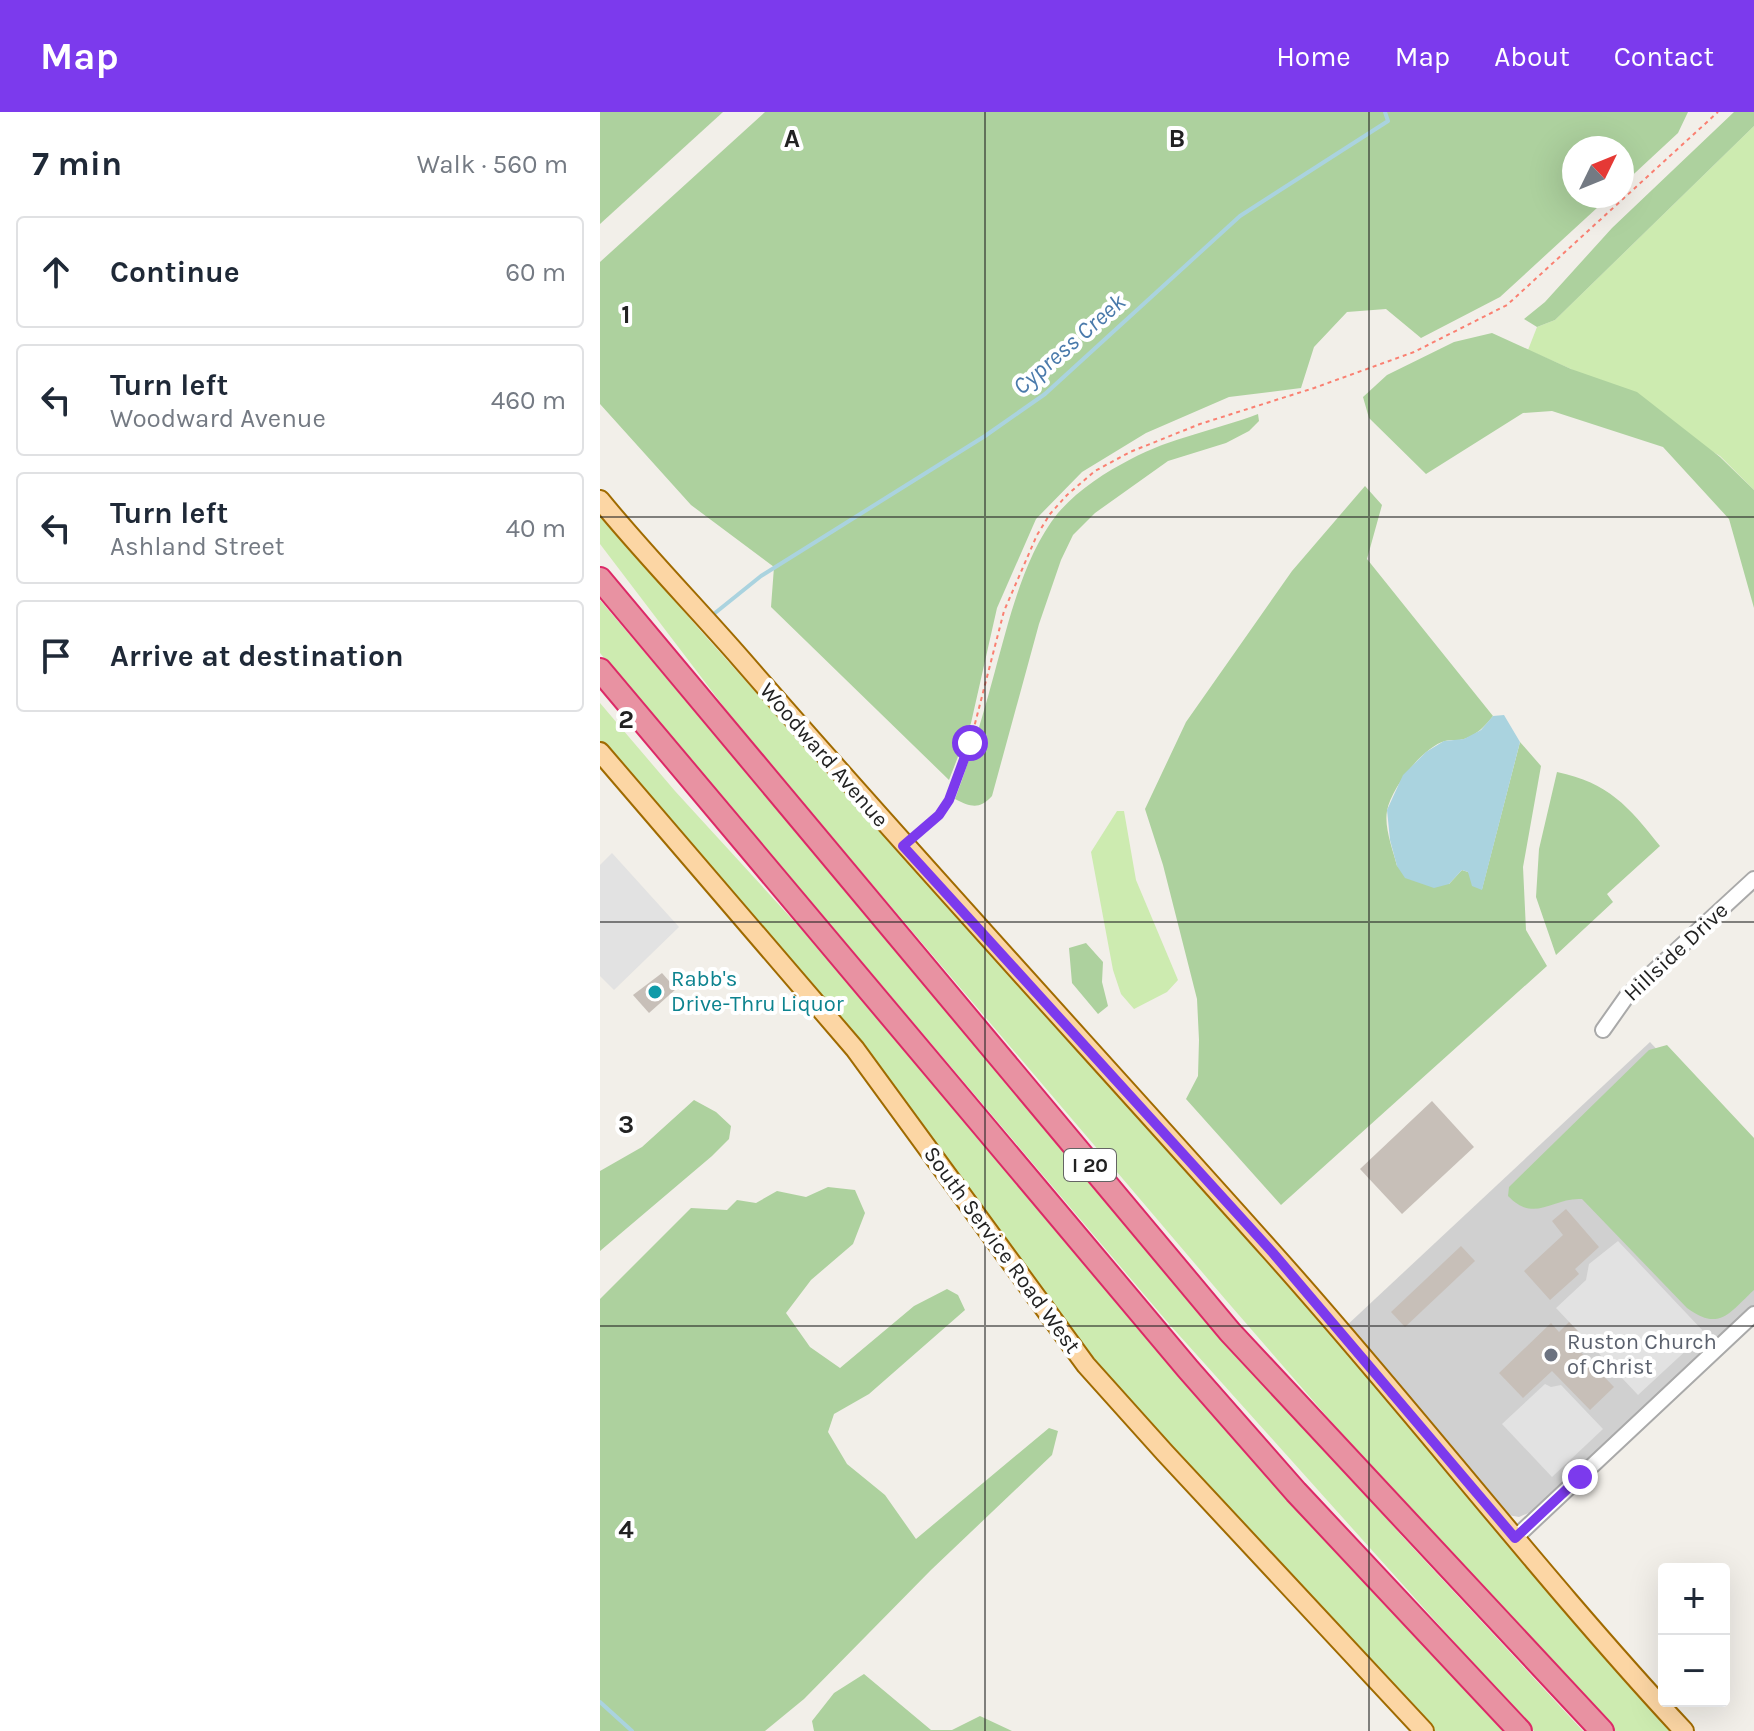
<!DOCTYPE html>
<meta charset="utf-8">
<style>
body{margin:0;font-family:Karla,sans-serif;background:#f2f2f3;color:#1f2937}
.controls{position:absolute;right:24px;bottom:24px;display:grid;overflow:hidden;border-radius:8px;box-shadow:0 8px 32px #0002}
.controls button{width:72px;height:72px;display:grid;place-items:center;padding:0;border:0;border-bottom:2px solid #e0e1e3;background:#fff;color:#1f2937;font:40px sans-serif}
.compass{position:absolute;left:962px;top:24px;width:72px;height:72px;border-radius:50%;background:#fff;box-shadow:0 8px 32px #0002;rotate:47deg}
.stop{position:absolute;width:24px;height:24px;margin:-18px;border:6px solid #7c3aed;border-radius:50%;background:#fff}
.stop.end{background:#7c3aed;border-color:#fff;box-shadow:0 2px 8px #0008}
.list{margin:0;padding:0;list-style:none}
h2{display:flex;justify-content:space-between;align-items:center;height:104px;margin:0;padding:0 32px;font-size:34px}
h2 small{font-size:26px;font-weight:400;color:#747a83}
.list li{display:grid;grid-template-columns:52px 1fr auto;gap:24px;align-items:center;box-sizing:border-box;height:112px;margin:0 16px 16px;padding:0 16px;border:2px solid #e0e1e3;border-radius:8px}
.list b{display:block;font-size:30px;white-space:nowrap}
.list p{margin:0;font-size:26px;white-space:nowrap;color:#747a83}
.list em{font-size:26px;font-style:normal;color:#747a83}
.icon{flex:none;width:44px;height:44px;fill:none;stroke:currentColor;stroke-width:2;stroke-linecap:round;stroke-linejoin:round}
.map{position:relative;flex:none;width:1154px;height:1619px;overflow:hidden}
header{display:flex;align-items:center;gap:48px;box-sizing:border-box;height:112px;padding:0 40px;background:#7c3aed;color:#fff}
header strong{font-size:38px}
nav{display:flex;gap:44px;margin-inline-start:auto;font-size:28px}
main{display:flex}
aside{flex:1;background:#fff}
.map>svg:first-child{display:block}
</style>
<header>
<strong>Map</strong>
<nav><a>Home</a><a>Map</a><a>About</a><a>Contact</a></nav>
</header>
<main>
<aside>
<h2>7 min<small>Walk · 560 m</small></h2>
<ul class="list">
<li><svg class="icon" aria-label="ahead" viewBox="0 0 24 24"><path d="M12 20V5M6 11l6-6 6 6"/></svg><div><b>Continue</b></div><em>60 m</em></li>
<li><svg class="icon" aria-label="left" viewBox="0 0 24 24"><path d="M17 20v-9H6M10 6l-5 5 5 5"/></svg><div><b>Turn left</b><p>Woodward Avenue</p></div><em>460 m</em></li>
<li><svg class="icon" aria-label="left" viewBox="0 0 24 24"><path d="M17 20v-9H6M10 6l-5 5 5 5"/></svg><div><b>Turn left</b><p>Ashland Street</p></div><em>40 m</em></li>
<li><svg class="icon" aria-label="arrive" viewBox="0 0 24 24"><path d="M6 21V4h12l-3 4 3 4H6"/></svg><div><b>Arrive at destination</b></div></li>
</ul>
</aside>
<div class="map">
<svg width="1154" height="1619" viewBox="0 0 1154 1619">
<rect width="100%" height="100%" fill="#f2efe9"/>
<polygon fill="#d0d0d0" points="1050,930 1154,1043 1154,1194 931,1400 919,1405 908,1403 744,1216"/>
<g fill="#cdebb0">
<polygon points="1154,14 1154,378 1120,344 971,257 928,238 937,215 955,208"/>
<polygon points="0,401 99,517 716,1205 1070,1619 1014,1619 749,1330 625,1187 146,624 0,432"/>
<polygon points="0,488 599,1192 801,1423 983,1619 934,1619 570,1213 0,541"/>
<polygon points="0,591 75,679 224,842 515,1188 716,1415 905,1619 834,1619 698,1476 504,1261 445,1188 246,919 0,629"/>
<polygon points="517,699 524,699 536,768 578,868 567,880 534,897 521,882 513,858 491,740"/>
</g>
<g fill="#add19e">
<polygon points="0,0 123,0 0,112"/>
<polygon points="165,0 1088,0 1078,21 1022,73 1022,36 974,36 974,84 1010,84 900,185 821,226 786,197 747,200 714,235 701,276 629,285 546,321 482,360 436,407 397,496 371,611 349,668 171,495 174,455 91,393 0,292 0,150"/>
<polygon points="1134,0 1154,0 1154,14 955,208 937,215 924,207 945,190 1012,116"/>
<polygon points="892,221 971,257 1037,280 1120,345 1154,378 1154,496 1129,407 1063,335 952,299 923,301 826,362 769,306 763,285 787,263 854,230"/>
<path d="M658 302 659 309 649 319 626 331 568 349 495 401 473 423 461 448 439 512 392 684C379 698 371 695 355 687 371 645 383 603 395 559 409 508 424 443 458 401 478 378 504 361 531 347 570 326 616 318 658 302Z"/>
<path d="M765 374 782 393 767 447 893 604C885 614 877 623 864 627 858 629 851 627 845 629 823 635 791 676 787 699 784 716 793 738 797 754L849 772 862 758 868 760 882 777 920 630 941 654 923 755 926 818 947 854 681 1093 586 987 598 964 599 928 597 887 563 753 545 697 586 610 692 459Z"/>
<path d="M957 660C1009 671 1028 694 1060 734L1007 782 1013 790 956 843 936 785 939 737Z"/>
<polygon points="486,831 503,850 502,870 508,894 498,902 472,871 469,836"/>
<path d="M1067 933 1154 1026V1178C1129 1201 1120 1220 1087 1196L982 1087C952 1085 935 1112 908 1084L909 1075 1049 938Z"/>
<polygon points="94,988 116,1000 131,1014 129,1027 112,1044 0,1139 0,1059 42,1035"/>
<polygon points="228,1075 255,1078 265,1101 253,1132 211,1168 186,1201 210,1235 240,1256 314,1194 347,1177 358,1183 365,1198 269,1282 234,1302 228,1320 247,1352 285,1383 316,1427 449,1316 458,1319 452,1343 331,1458 204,1587 165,1619 0,1619 0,1187 91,1096 127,1098 137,1088 156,1091 177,1079 206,1085"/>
<polygon points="264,1562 331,1618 352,1618 380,1604 412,1619 214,1619 212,1609 234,1581"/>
</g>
<g fill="#e2e2e2">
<polygon points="12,741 79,815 14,878 0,864 0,753"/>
<polygon points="1018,1129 1105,1221 1038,1283 956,1196 986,1168 989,1152"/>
<polygon points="945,1272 951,1275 961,1273 1003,1317 952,1365 902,1312"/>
</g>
<polygon fill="#aad3df" points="904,603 920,630 882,778 872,774 868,760 862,758 849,772 834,776 805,766 797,754 790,728 787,698 803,663 826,640 844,629 864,627 881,618 893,604"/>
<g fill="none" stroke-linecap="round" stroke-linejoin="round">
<g stroke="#aad3df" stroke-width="4">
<polyline points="115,501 161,464 385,324 445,282 640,104 788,9 785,0"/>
<polyline points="0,1590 32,1619"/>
</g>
</g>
<g fill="#c7bfb8">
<polygon points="62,861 76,877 49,901 33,883"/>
<polygon points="832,989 874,1035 802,1102 760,1057"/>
<polygon points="966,1097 999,1135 975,1157 979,1162 950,1188 924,1159 963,1123 952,1109"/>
<polygon points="861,1134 875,1149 805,1215 791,1200"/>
<polygon points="969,1210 978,1219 969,1228 1014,1275 990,1298 952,1259 923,1286 899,1261 951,1211 959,1220"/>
</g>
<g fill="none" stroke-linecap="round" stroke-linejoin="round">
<defs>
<g id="minor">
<polyline points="1003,918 1027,884 1154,767"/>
<polyline points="915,1426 1154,1202"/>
</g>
<g id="major">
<path d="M0 388C45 443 95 494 142 548 315 747 494 941 670 1138 811 1295 940 1464 1084 1619"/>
<polyline points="0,640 255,937 486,1253 565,1341 824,1619"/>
</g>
<g id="highway">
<polyline points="0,467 630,1220 1002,1619"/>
<polyline points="0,558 588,1257 696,1380 920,1619"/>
</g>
</defs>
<use href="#minor" stroke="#a9a9a9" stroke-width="18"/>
<use href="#major" stroke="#a06b00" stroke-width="22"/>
<use href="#highway" stroke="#dc2a67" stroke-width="26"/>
<polyline stroke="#fa8072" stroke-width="2" stroke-dasharray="4 4" stroke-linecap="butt" points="316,722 339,703 349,688 370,631 404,499 437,423 450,402 467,383 495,359 530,340 600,312 714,276 814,240 907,193 1118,0"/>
<use href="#minor" stroke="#fff" stroke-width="14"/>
<use href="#major" stroke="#fcd6a4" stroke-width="18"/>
<use href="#highway" stroke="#e892a2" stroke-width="22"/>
</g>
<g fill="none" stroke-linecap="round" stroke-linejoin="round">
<polyline stroke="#7c3aed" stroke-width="10" points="370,631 349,688 339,703 303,734 673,1141 915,1426 980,1365"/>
</g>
<path fill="none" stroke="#222" stroke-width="2" stroke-opacity="0.55" d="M385 0V1619M769 0V1619M0 405H1154M0 810H1154M0 1214H1154"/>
<circle fill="#0f9aa8" stroke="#fff" stroke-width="3" cx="55" cy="880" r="8"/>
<circle fill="#6b7280" stroke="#fff" stroke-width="3" cx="951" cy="1243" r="8"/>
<g text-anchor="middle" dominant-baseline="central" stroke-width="8" stroke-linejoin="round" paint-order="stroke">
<rect fill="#fff" stroke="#646464" stroke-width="2" x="464" y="1037" width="52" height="32" rx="6"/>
<g font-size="20" font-weight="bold" fill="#222">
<text x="490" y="1053">I 20</text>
</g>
<g font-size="22" fill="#222" stroke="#fff">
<text transform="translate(224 643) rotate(49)">Woodward Avenue</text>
<text transform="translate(1076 840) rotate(-43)">Hillside Drive</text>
<text transform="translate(402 1138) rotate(54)">South Service Road West</text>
</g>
<g font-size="22" fill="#0d838f" stroke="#fff" text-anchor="start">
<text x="71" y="867">Rabb's<tspan x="71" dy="25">Drive-Thru Liquor</tspan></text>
</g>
<g font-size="22" fill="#5b616d" stroke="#fff" text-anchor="start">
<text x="967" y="1230">Ruston Church<tspan x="967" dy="25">of Christ</tspan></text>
</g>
<g font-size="24" font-style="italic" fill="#4a7aab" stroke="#fff">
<text transform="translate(469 232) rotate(-41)">Cypress Creek</text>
</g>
</g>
<g font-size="26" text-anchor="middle" font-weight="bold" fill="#222" stroke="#fff" stroke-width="8" stroke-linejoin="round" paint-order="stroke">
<text x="192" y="35">A</text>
<text x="577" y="35">B</text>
<text x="26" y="211">1</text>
<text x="26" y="616">2</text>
<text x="26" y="1021">3</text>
<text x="26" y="1426">4</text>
</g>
</svg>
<div class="controls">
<button>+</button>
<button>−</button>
</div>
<svg class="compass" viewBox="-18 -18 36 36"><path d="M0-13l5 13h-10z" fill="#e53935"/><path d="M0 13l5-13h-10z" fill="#747a83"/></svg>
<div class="stop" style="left:370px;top:631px"></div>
<div class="stop end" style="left:980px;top:1365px"></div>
</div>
</main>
